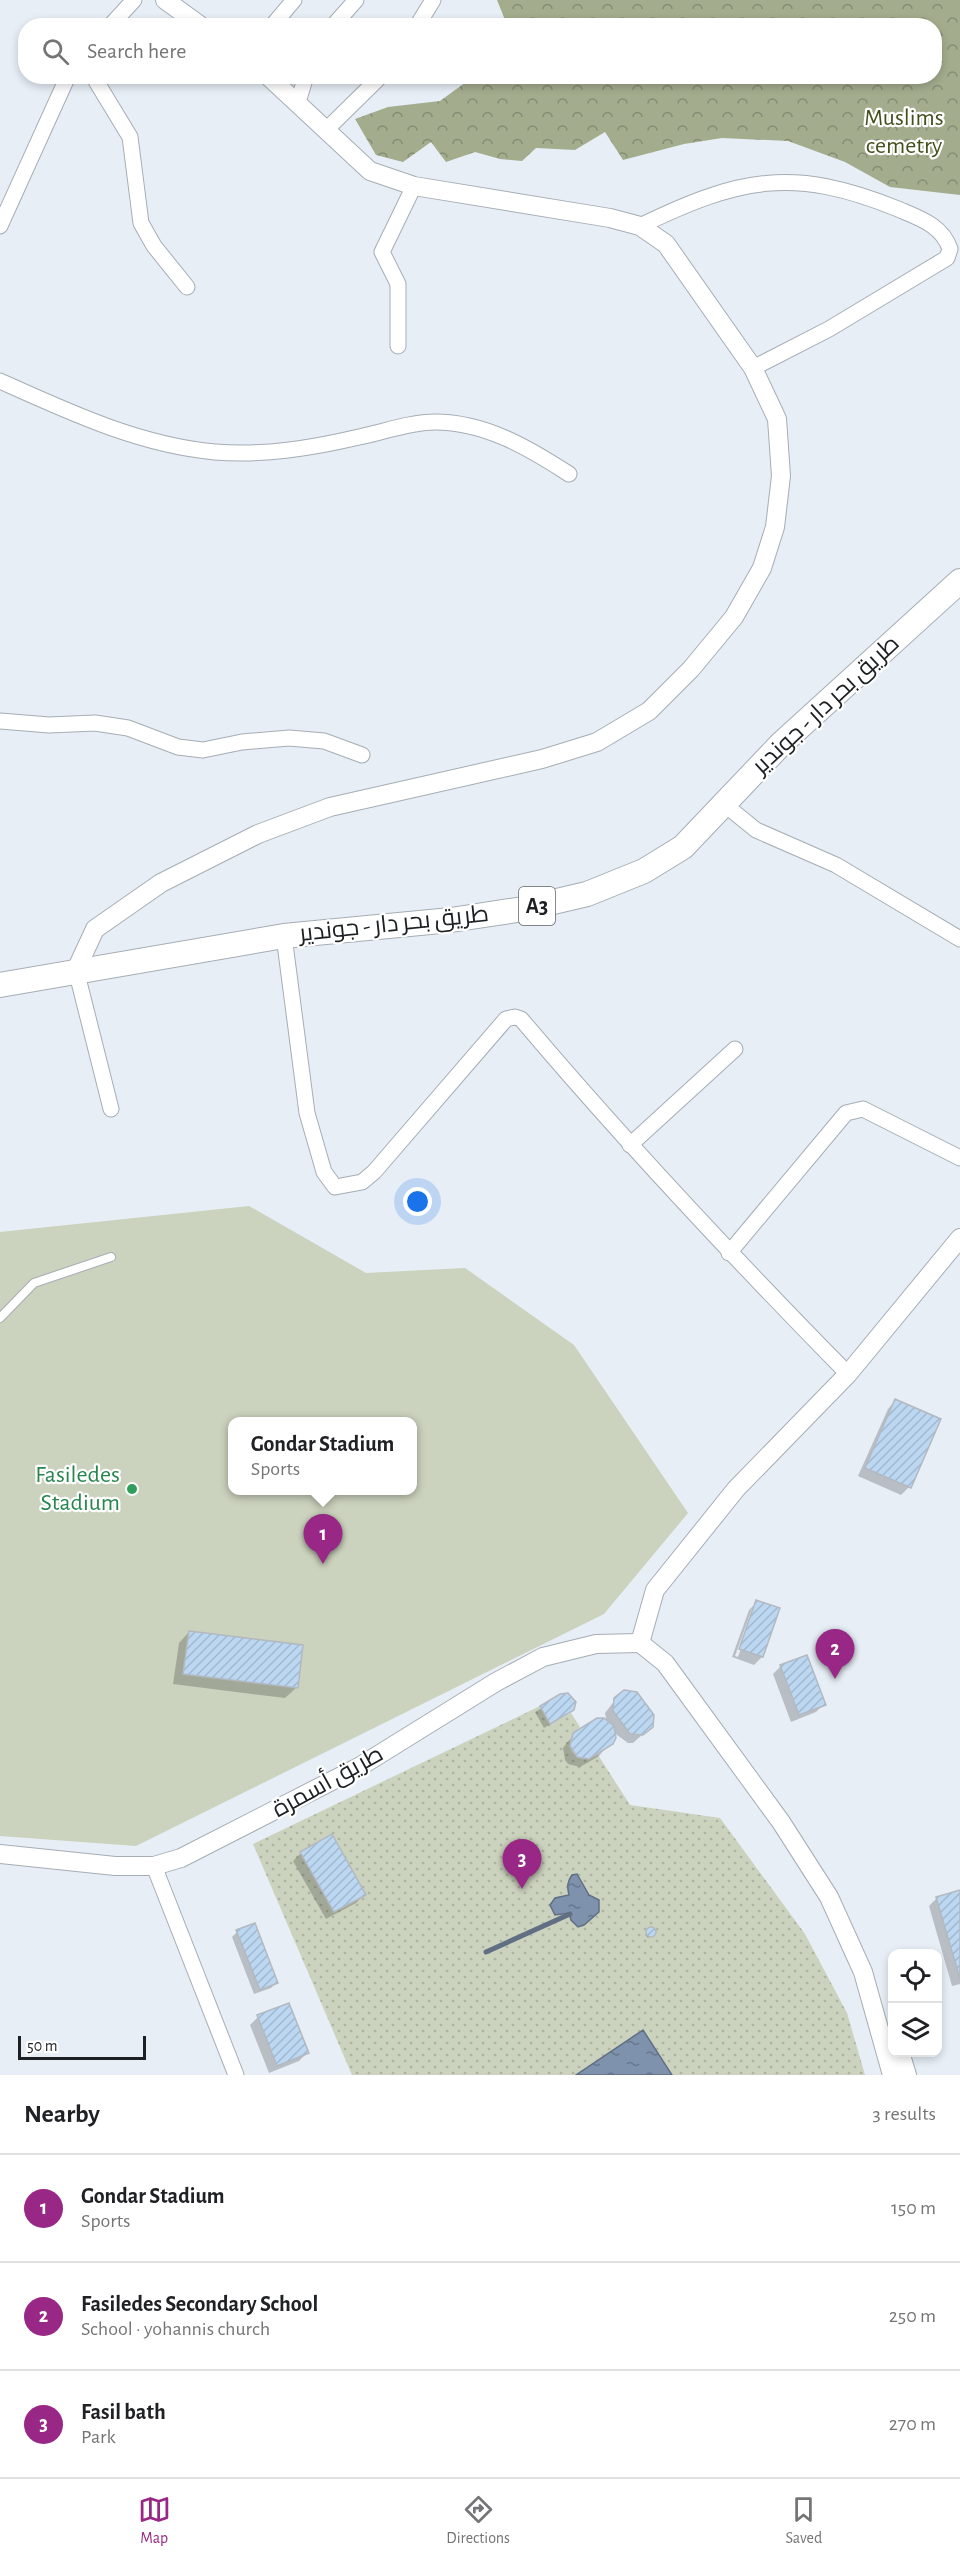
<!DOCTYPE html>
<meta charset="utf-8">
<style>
body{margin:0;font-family:"Alegreya Sans",Cairo,sans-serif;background:#f6f6f6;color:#202124}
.controls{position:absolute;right:18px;bottom:18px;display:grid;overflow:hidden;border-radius:12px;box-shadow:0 3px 9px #0003}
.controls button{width:54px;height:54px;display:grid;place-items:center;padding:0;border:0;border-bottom:2px solid #e0e0e0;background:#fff;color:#202124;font:30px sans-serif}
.scale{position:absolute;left:18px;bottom:15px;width:128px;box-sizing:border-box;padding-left:6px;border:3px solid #1d2023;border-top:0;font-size:16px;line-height:21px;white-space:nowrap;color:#1d2023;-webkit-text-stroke:4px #fff;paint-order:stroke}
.you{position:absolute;left:418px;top:1202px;width:21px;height:21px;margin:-15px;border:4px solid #fff;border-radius:50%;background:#1a73e8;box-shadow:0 0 0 9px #1a73e833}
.badge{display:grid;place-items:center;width:39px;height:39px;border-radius:50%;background:#982785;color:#fff;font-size:20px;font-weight:700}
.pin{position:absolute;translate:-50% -50px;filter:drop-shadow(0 2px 3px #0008)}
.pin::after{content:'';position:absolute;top:32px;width:21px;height:18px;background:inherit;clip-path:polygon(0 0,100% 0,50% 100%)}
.popup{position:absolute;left:228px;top:1417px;width:189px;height:78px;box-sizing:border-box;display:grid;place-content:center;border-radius:12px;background:#fff;filter:drop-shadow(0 2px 4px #0005);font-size:20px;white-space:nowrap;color:#757577}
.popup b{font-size:22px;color:#202124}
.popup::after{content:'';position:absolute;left:50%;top:100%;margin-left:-12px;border:12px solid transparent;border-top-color:#fff}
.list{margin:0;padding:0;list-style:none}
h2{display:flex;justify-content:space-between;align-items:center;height:78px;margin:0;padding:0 24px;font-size:26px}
h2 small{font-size:20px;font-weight:400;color:#757577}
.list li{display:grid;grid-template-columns:39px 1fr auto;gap:18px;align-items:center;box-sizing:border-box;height:108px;padding:0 24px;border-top:2px solid #e0e0e0}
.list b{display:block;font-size:22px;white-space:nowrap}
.list p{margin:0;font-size:20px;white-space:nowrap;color:#757577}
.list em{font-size:20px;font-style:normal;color:#757577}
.icon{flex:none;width:33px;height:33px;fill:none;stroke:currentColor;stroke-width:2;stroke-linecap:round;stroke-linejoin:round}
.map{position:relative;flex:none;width:960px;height:2075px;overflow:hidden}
.search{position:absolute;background:#fff;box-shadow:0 3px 9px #0003;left:18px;right:18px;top:18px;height:66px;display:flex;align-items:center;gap:15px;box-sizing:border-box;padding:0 21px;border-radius:24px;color:#757577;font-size:22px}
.sheet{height:402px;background:#fff}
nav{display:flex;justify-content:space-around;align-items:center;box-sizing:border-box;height:84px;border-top:2px solid #e0e0e0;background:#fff;font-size:16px;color:#757577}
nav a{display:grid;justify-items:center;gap:3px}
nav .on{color:#982785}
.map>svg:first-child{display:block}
</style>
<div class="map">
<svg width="960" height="2075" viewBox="0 0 960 2075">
<defs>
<pattern id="grass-dots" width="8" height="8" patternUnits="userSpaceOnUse" patternTransform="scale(1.5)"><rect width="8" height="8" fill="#cbd2bd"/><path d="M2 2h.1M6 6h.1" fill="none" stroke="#aeb4a2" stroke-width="1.8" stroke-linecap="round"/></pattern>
<pattern id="forest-crowns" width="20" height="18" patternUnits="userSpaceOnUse" patternTransform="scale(1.5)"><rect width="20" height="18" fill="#a3ad8d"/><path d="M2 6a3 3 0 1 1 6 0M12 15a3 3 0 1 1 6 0" fill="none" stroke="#848c73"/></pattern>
<pattern id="water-ripples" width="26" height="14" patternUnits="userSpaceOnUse" patternTransform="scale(1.5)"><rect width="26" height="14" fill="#7e91ad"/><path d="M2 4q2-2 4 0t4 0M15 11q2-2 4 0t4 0" fill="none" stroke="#67768c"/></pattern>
<pattern id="building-hatch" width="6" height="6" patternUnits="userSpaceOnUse" patternTransform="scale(1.5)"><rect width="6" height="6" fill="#bcd7f1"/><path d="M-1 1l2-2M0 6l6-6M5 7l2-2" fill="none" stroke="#a1b8ce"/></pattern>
</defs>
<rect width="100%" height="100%" fill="#e7eef6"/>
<polygon fill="url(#grass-dots)" points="540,1706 550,1724 571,1713 580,1727 570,1739 572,1752 582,1759 598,1755 630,1805 720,1818 805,1934 847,2013 865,2075 352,2075 253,1844"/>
<polygon fill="url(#forest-crowns)" points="497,0 960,0 960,195 890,187 845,162 788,141 722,138 684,144 623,160 605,132 575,150 536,148 522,161 500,159 475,152 446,162 431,142 403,162 376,155 355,119 388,107 440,101 473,77 934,76 934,26 507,25"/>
<path fill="#cbd2bd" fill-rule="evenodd" d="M249 1206 366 1273 465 1268 574 1345 688 1513 604 1614 136 1846 0 1836V1232ZM233 1422H413V1490H233Z"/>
<g fill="url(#water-ripples)" stroke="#616f84" stroke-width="1.5">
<path d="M577 1874 589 1895 599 1900V1912L584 1925 578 1927 571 1920 569 1913 555 1915 550 1905 555 1898 569 1895C567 1886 567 1882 572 1875Z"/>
<polygon points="643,2030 672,2075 576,2075"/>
</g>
<g fill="#0003" fill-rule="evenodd">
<polygon points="895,1401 939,1420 909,1487 901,1495 858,1476 888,1409"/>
<path d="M757 1602 778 1609 762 1657 754 1665 732 1657 749 1610ZM752 1609H755L738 1657 735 1656Z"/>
<polygon points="189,1632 296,1688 285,1698 173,1684 179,1643"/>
<polygon points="781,1666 824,1704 816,1712 791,1722 773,1674"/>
<polygon points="564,1695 569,1712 544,1728 535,1712"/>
<polygon points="619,1695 651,1727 633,1743 628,1743 613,1732 614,1738 599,1756 580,1767 568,1764 565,1760 563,1748 570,1739 578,1730 607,1722 605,1713"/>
<polygon points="301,1853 364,1895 356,1903 326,1919 293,1861"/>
<polygon points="960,1891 960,1984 952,1986 929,1906 937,1898"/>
<polygon points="651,1930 654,1933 648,1938 645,1935"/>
<polygon points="237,1932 276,1983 271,1988 254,1994 232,1937"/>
<polygon points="258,2017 307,2053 299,2061 269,2073 250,2025"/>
</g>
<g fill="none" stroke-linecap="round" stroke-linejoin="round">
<polyline stroke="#616f84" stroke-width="5" points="486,1952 570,1914"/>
</g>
<g fill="url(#building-hatch)" stroke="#b2b9c1" stroke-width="1.5">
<polygon points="895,1399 941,1419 911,1488 865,1468"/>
<polygon points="756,1600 780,1608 763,1657 739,1649"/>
<polygon points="189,1631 303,1645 298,1688 183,1674"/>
<polygon points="807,1655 826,1705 799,1715 780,1665"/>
<polygon points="624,1690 637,1692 654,1715 653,1727 643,1735 630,1734 613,1711 614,1698"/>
<polygon points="568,1693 576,1702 574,1710 550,1724 540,1706 560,1694"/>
<polygon points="597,1718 604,1718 614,1726 616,1738 613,1744 589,1759 577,1757 570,1746 573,1733"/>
<polygon points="332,1834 366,1895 334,1912 300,1852"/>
<polygon points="960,1890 960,1979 936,1897"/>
<polygon points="255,1923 278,1983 260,1990 236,1930"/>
<circle cx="651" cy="1932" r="5"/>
<polygon points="289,2003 309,2053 277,2066 257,2015"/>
</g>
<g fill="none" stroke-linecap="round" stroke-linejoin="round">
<defs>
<polyline id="service" points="0,1318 34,1283 111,1257"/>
<g id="minor">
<polyline points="110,26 134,0"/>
<polyline points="272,26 294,0"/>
<polyline points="333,26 356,0"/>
<polyline points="417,26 433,0"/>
<polyline points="93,76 130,137 141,223 154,246 187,287"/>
<polyline points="298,102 306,76"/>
<polyline points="326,130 381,76"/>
<polyline points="0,226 68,76"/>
<path d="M640 226C739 178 793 166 898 209 919 218 942 225 950 249L947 258 829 329 753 368"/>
<polyline points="398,346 398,284 382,252 414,186"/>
<path d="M0 381C69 412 139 445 215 452 264 456 312 448 359 437 383 432 411 422 435 422 485 422 529 448 569 474"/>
<polyline points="0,721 49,725 95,723 128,728 178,747 203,750 242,742 289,738 324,741 362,755"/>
<polyline points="724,804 756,830 836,865 960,939"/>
<path d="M284 936 307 1113 324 1172 335 1187 362 1182 374 1172 506 1019 515 1017 521 1019C625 1142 735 1259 848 1374"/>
<polyline points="76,970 111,1109"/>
<polyline points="630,1145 735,1049"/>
<polyline points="729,1253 846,1113 863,1109 960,1158"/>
<polyline points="154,1866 236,2075"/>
</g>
<g id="tertiary">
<polyline points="165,0 201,26"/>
<polyline points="76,970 95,929 161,883 258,834 330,807 542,759 597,742 649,711 691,669 734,617 762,568 775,527 781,476 777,419 753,368 666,244 640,226 610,218 414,186 370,171 268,76"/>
<polyline points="640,1643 655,1590 736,1489 848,1374 960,1238"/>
<polyline points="640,1643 665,1663 781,1822 829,1897 863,1972 892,2075"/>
<polyline points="0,1854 115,1866 154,1866 181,1858 359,1767 496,1682 543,1657 596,1644 640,1643"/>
<polyline points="900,2052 907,2075"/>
</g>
<polyline id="trunk" points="0,985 284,936 451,920 523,909 587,894 644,871 683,847 782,743 960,581"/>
</defs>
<use href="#service" stroke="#a6adb4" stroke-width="10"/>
<use href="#minor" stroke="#a6adb4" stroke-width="17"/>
<use href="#tertiary" stroke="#a6adb4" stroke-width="20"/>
<use href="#trunk" stroke="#a6adb4" stroke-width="26"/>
<use href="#service" stroke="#fff" stroke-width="8"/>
<use href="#minor" stroke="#fff" stroke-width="15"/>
<use href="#tertiary" stroke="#fff" stroke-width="18"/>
<use href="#trunk" stroke="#fff" stroke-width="24"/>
</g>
<circle fill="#2e9e5b" stroke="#fff" stroke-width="2" cx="132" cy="1489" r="6"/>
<g text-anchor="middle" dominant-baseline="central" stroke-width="4.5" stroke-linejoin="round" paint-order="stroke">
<rect fill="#fff" stroke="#616365" stroke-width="1.5" x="519" y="887" width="36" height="38" rx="4.5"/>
<g font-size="22" font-weight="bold" fill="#1d2023">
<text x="537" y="906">A3</text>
</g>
<g font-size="24" fill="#42501c" stroke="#fff">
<text x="904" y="118">Muslims<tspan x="904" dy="28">cemetry</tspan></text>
</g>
<g font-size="24" fill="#1d2023" stroke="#fff">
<text transform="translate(826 705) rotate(-43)">طريق بحر دار - جوندير</text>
<text transform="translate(394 924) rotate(-6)">طريق بحر دار - جوندير</text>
<text transform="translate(328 1782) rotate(-29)">طريق أسمرة</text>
</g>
<g font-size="24" fill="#27864d" stroke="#fff" text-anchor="end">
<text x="120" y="1475">Fasiledes<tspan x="120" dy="28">Stadium</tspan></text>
</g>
</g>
</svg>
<div class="controls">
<button><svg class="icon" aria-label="locate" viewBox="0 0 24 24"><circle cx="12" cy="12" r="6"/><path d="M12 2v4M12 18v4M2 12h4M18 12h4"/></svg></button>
<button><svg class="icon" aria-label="layers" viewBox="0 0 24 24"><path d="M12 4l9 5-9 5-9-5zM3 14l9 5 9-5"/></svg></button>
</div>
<div class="scale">50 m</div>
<div class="you"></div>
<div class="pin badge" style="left:323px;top:1564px">1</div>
<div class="popup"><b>Gondar Stadium</b>Sports</div>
<div class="pin badge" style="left:835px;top:1679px">2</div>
<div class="pin badge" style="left:522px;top:1889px">3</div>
<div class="search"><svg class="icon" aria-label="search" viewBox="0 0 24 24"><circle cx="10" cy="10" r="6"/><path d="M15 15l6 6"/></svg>Search here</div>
</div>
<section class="sheet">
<h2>Nearby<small>3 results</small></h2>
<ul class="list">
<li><span class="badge">1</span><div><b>Gondar Stadium</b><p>Sports</p></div><em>150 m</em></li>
<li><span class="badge">2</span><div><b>Fasiledes Secondary School</b><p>School · yohannis church</p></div><em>250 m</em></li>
<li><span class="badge">3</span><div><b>Fasil bath</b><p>Park</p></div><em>270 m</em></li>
</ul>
</section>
<nav>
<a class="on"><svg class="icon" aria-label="map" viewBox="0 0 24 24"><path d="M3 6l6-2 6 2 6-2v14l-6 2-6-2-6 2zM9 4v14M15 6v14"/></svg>Map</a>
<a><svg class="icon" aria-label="directions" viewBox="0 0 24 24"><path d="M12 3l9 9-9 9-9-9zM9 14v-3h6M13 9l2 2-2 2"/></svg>Directions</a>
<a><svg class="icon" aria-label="saved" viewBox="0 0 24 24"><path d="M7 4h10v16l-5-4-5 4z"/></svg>Saved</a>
</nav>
